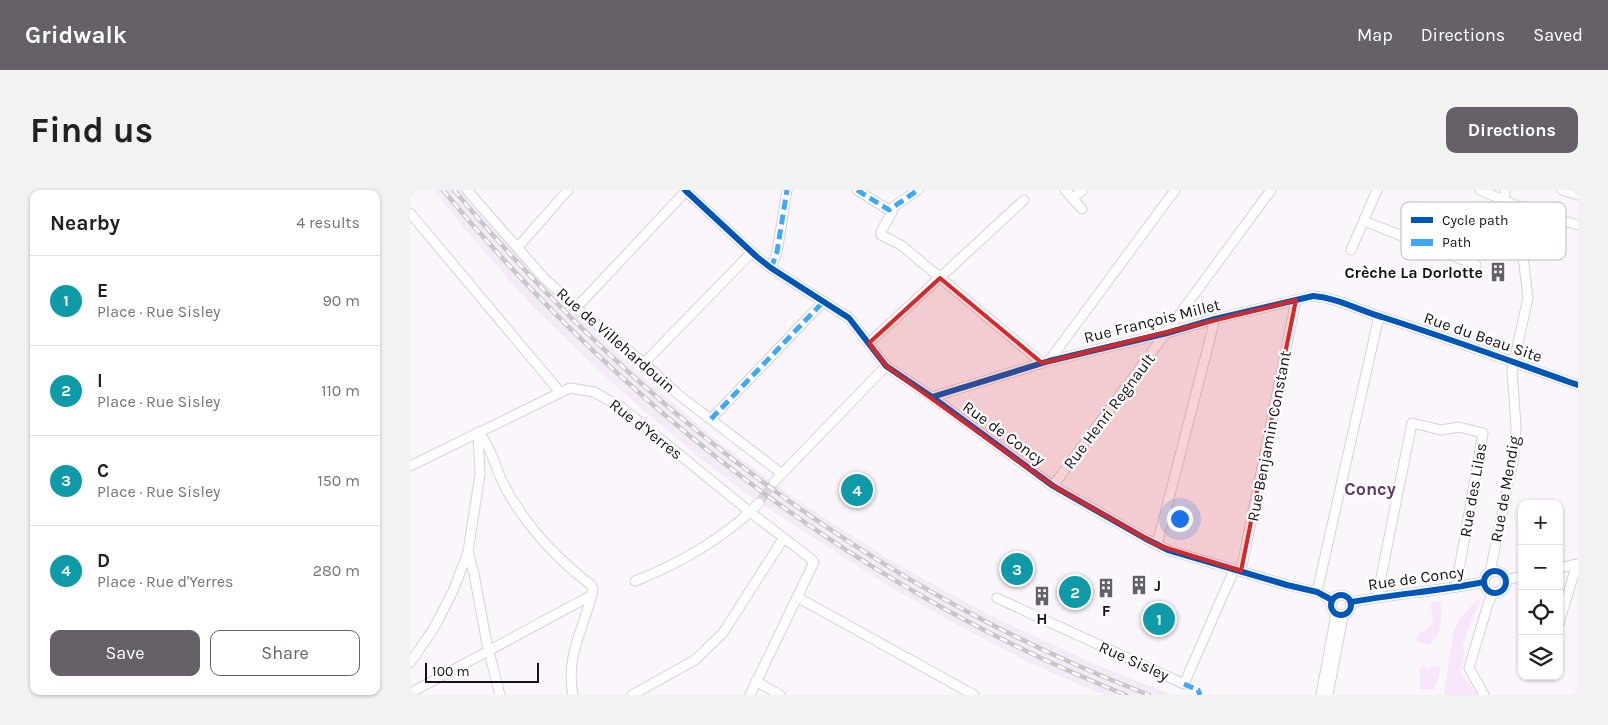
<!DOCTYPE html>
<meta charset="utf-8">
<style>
body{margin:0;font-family:Karla,sans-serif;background:#f2f2f2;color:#202124}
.controls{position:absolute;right:15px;bottom:15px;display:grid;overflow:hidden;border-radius:10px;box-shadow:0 1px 4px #0004}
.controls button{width:45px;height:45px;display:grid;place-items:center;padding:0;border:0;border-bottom:1px solid #e0e0e0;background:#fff;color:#202124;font:25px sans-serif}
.scale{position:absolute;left:15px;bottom:12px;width:114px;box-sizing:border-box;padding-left:5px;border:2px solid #161118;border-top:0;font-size:14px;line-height:18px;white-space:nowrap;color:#161118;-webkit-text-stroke:4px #fff;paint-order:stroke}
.you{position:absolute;left:769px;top:328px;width:18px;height:18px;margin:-12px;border:4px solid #fff;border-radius:50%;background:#1a73e8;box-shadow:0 0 0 8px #1a73e833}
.badge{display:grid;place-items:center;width:32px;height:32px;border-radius:50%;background:#666168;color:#fff;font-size:16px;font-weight:700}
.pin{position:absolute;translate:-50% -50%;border:2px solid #fff;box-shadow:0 1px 5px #0006}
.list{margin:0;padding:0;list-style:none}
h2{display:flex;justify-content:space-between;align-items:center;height:65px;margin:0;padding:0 20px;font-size:21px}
h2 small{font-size:16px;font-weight:400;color:#757577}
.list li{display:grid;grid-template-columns:32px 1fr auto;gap:15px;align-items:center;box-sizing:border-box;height:90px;padding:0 20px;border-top:1px solid #e0e0e0}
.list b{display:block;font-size:19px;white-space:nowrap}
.list p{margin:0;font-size:16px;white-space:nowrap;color:#757577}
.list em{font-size:16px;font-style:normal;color:#757577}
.actions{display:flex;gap:10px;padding:15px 20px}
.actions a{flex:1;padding:11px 0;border:1px solid #666168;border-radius:10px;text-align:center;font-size:18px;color:#666168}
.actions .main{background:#666168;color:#fff}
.icon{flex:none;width:28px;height:28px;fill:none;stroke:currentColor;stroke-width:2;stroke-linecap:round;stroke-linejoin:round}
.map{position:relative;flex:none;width:1168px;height:505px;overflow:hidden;border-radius:10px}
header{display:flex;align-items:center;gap:30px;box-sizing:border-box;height:70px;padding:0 25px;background:#666168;color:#fff}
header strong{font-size:24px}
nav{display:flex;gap:28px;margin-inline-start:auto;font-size:18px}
.intro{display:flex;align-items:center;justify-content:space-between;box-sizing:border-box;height:120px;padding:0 30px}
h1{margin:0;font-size:35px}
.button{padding:12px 22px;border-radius:10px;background:#666168;color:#fff;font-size:18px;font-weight:700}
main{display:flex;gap:30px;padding:0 30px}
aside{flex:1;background:#fff;border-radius:10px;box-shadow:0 1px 4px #0004}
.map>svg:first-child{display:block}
</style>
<header>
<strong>Gridwalk</strong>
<nav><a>Map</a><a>Directions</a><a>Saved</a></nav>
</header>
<div class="intro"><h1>Find us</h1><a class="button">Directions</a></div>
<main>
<aside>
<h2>Nearby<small>4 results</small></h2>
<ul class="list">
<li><span class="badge" style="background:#0f9aa8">1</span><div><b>E</b><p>Place · Rue Sisley</p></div><em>90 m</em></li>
<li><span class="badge" style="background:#0f9aa8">2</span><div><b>I</b><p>Place · Rue Sisley</p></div><em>110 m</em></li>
<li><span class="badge" style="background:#0f9aa8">3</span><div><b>C</b><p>Place · Rue Sisley</p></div><em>150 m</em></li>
<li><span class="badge" style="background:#0f9aa8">4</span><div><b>D</b><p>Place · Rue d'Yerres</p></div><em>280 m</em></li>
</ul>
<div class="actions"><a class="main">Save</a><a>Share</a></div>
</aside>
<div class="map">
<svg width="1168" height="505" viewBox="0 0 1168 505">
<rect width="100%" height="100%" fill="#fbf5fc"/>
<polygon fill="#f4eaf8" points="23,0 52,0 107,64 171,129 242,195 310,253 372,299 420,332 492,377 579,425 682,473 762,505 694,505 618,472 542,432 474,393 343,308 291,269 208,198 123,117 72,59"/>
<g fill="#f7e6fc">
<polygon points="1071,409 1058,439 1053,456 1055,467 1050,481 1067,505 1034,505 1043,444 1049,430 1066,411"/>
<path d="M1031 411C1032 426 1033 446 1018 455L1007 451C1006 439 1018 443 1022 434 1024 428 1021 419 1020 413Z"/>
<polygon points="1014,474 1017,479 1023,476 1030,477 1029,486 1023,500 1011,499 1009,480"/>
</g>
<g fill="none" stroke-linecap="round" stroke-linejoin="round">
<polyline stroke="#d9d3da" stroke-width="9" stroke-dasharray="9 4.5" stroke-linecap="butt" points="349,313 364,292"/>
<defs>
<g id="minor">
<polyline points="57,0 133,87 166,118 234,173 270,206 371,283"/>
<polyline points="275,0 347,67 361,78 439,128 476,176 522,207 643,296 736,349 758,360 877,395 907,402 922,410"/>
<polyline points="447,0 479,20 508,0"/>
<polyline points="655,0 672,19"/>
<polyline points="1070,0 1107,16 1168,35"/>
<polyline points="1152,0 1168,5"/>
<polyline points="662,8 673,0"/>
<polyline points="479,20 482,22 471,42 471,45 491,55 632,173"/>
<polyline points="0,23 150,202"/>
<polyline points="954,31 1066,75"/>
<polyline points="108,57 158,0"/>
<polyline points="941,60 967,0"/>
<polyline points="361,78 367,62 377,0"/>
<polyline points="166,118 277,0"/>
<polyline points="459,153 614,10"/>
<polyline points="639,171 765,0"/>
<polyline points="234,173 342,62"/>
<path d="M522 207 639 171 757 143 805 129 903 106C928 108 948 120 972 127 1038 148 1103 172 1168 195"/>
<polyline points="301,229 414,111"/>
<path d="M68 242C82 257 85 279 95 297 116 336 146 368 181 395L183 399C175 438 155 464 163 505"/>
<polyline points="0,276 160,198 184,202 211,217 340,322 400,368 404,372 340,505"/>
<polyline points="364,292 476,176"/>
<polyline points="643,296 861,0"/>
<polyline points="747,355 805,129"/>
<polyline points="58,362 64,384 77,454 90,505"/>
<polyline points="1149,378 1168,374"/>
<polyline points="831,381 886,110"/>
<circle cx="1085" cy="392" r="11"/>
<polyline points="1080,382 1104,266 1106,236 1102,180 1118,108 1114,74 1095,10 1095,0"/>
<polyline points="1096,390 1112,386"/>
<path d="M225 391C269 374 316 347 349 313"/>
<polyline points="907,402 969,126"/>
<circle cx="931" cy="415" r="10"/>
<polyline points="387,407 564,505"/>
<polyline points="967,407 1002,233 1031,240 1049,237 1073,243 1046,397"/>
<polyline points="587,408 774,494 824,380"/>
<path d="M941 412C985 404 1030 401 1074 392"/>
<polyline points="1149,433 1167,374"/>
<polyline points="0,473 24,438 43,401 58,362 70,284 68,242"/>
<polyline points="346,491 370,505"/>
<polyline points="0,503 182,405"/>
<polyline points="222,505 285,470 313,443 373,349"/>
<polyline points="911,505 926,424"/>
<polyline points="918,505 933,426"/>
<polyline points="1074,505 1059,478 1078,414 1083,402"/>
</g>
</defs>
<use href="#minor" stroke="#d7d1d8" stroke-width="11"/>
<use href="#minor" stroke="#fefeff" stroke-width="9"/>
<defs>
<g id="rail">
<path d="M33 0C216 221 449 398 716 505"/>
<path d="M44 0C229 222 468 401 739 505"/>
</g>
</defs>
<use href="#rail" stroke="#c8c6c9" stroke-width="4.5"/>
<use href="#rail" stroke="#fff" stroke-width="2.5" stroke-dasharray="8" stroke-linecap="butt"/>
<g stroke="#3fa9f5" stroke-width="5" stroke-dasharray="10 5" stroke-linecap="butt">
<polyline points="447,0 479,20 508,0"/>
<polyline points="361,78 367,62 377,0"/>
<polyline points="301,229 414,111"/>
<polyline points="774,494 788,500 790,505"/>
</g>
<defs>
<g id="cycleway">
<polyline points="275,0 347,67 361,78 439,128 476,176 522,207 643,296 736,349 758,360 877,395 907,402 922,410"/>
<path d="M522 207 639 171 757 143 805 129 903 106C928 108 948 120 972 127 1038 148 1103 172 1168 195"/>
<circle cx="1085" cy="392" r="11"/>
<circle cx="931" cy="415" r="10"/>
<path d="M941 412C985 404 1030 401 1074 392"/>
</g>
</defs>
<use href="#cycleway" stroke="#fff" stroke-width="9"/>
<use href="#cycleway" stroke="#0057b8" stroke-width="6"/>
</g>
<path fill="#d62828" fill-opacity="0.2" stroke="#d62828" stroke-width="4" stroke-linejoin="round" d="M530 88 632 173 886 110 831 381 747 355 643 296 476 176 459 153Z"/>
<defs>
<symbol id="building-bare" viewBox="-9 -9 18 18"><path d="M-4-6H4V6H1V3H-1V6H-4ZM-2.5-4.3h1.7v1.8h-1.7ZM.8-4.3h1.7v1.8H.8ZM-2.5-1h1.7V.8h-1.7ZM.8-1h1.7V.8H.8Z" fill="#666168" stroke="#fff" stroke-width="2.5" paint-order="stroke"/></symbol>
</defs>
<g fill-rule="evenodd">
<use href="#building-bare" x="1074" y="68" width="28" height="28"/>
<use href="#building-bare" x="715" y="381" width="28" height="28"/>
<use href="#building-bare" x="682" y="384" width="28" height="28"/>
<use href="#building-bare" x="618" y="392" width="28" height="28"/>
</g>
<g text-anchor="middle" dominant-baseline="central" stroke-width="4.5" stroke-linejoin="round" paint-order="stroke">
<g font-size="16" font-weight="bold" fill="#161118" stroke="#fff">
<text x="1073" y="82" text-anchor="end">Crèche La Dorlotte</text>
<text x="744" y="395" text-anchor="start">J</text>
<text x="696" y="420">F</text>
<text x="632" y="428">H</text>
</g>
<g font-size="16" fill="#161118" stroke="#fff">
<text transform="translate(742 131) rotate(-14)">Rue François Millet</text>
<text transform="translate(1073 147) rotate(19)">Rue du Beau Site</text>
<text transform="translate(206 150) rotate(41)">Rue de Villehardouin</text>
<text transform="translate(699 221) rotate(-53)">Rue Henri Regnault</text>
<text transform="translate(236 239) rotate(38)">Rue d'Yerres</text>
<text transform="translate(594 243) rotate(36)">Rue de Concy</text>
<text transform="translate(859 246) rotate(-79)">Rue Benjamin Constant</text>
<text transform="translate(1095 299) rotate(-80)">Rue de Mendig</text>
<text transform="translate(1063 300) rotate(-80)">Rue des Lilas</text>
<text transform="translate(1006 388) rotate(-8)">Rue de Concy</text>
<text transform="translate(724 471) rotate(24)">Rue Sisley</text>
</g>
<g font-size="18" font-weight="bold" fill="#60366d" stroke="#fff">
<text x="960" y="299">Concy</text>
</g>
</g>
<rect x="991" y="12" width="165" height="58" rx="8" fill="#fff" stroke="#b9b8ba" stroke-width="1"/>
<rect x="1001" y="27" width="22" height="6" fill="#0057b8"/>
<rect x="1001" y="49" width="22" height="7" fill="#3fa9f5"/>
<g font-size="14" fill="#161118">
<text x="1032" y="35">Cycle path</text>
<text x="1032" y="57">Path</text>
</g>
</svg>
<div class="controls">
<button>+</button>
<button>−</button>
<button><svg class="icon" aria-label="locate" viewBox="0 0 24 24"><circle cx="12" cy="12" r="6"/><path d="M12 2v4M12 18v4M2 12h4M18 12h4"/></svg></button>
<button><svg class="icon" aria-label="layers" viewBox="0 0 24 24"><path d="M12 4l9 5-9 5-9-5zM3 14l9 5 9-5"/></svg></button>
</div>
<div class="scale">100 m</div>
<div class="you"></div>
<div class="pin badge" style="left:749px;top:429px;background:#0f9aa8">1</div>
<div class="pin badge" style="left:665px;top:402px;background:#0f9aa8">2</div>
<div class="pin badge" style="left:607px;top:379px;background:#0f9aa8">3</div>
<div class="pin badge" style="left:447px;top:300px;background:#0f9aa8">4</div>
</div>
</main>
